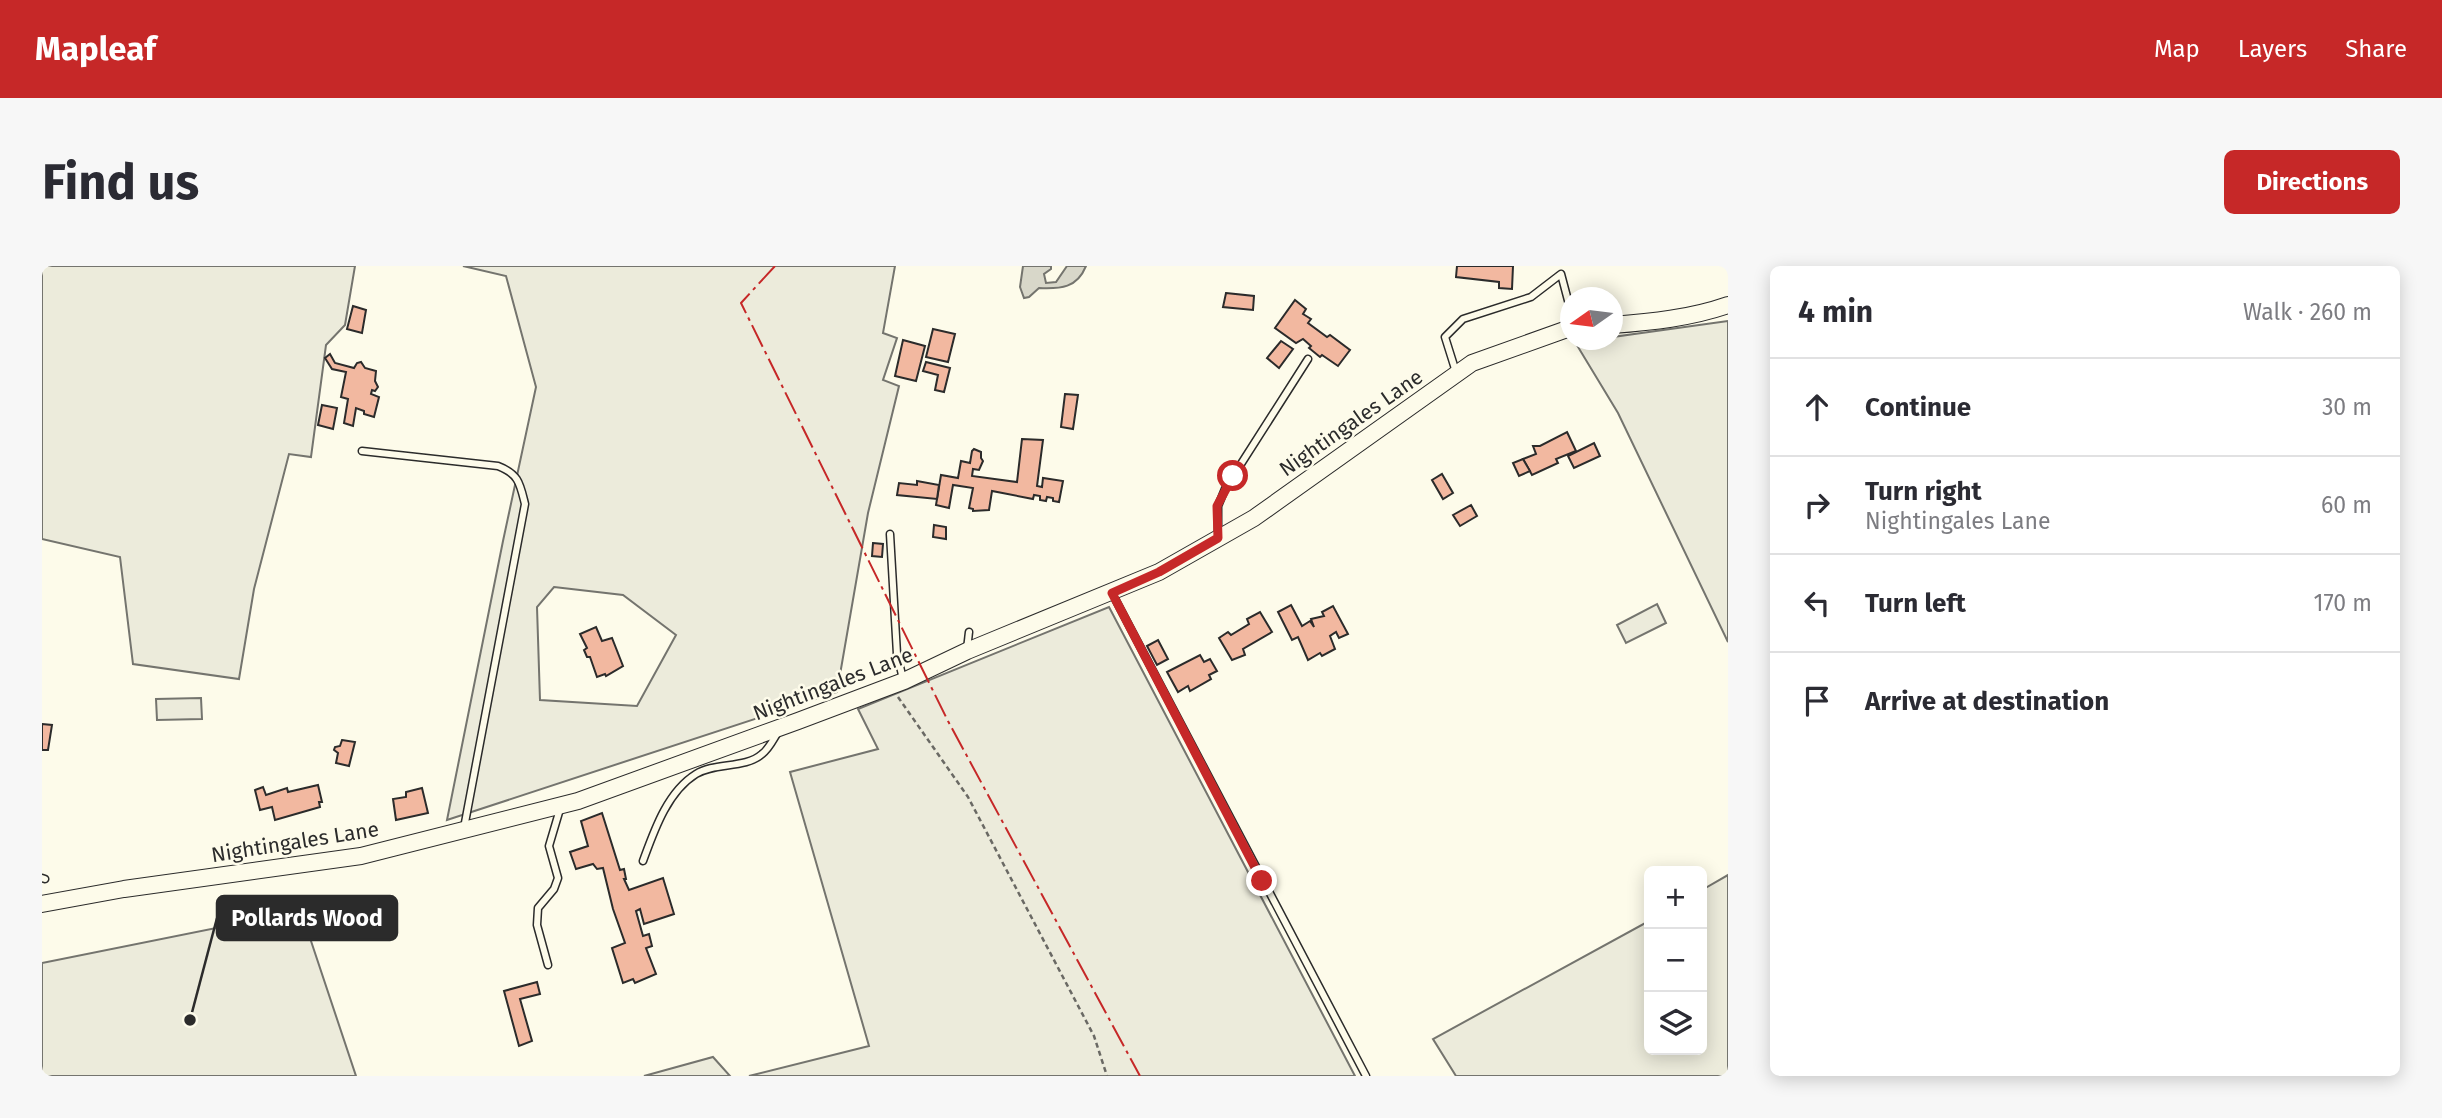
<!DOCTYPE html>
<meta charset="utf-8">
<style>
body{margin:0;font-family:"Fira Sans",sans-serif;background:#f7f7f7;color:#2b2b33}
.controls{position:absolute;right:21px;bottom:21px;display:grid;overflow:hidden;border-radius:10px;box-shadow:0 4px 18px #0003}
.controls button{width:63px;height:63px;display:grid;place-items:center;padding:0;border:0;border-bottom:2px solid #e1e1e2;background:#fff;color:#2b2b33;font:35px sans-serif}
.compass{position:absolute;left:1518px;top:21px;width:63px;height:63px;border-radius:50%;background:#fff;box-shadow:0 4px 18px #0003;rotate:256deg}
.stop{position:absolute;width:21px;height:21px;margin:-16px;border:5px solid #c62828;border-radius:50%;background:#fff}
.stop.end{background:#c62828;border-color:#fff;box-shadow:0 2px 7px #0008}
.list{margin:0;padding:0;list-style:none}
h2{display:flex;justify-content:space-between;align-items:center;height:91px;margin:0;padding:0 28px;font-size:30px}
h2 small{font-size:23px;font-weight:400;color:#7c7c81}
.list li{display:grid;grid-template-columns:46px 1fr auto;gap:21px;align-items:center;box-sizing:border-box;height:98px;padding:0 28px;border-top:2px solid #e1e1e2}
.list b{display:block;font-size:26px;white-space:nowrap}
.list p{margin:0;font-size:23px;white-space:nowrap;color:#7c7c81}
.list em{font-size:23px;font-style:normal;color:#7c7c81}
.icon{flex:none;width:38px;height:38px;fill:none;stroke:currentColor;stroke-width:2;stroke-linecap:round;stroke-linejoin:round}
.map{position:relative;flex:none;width:1686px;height:810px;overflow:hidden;border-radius:10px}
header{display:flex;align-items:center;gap:42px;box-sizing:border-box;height:98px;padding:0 35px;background:#c62828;color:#fff}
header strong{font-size:33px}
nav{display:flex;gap:38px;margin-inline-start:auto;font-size:24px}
.intro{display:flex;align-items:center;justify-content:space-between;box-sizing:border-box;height:168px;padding:0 42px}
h1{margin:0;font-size:49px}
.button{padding:18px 32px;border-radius:10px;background:#c62828;color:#fff;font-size:24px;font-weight:700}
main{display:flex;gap:42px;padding:0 42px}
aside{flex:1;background:#fff;border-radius:10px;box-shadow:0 4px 18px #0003}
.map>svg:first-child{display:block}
</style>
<header>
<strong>Mapleaf</strong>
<nav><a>Map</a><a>Layers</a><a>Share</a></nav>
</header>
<div class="intro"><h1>Find us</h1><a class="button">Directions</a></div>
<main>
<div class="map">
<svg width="1686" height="810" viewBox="0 0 1686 810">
<rect width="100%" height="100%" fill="#fdfbea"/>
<g fill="#ecebdb" stroke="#74746e" stroke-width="2" fill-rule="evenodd">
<polygon points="0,0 313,0 303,59 284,79 269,191 247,188 212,323 197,413 91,398 78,291 0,273"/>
<path d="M421 0H853L841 67 855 72 841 114 857 120 826 247 795 426 405 554 461 275 494 121 464 10ZM512 321 581 329 634 369 595 440 498 434 495 341Z"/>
<polygon points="1686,55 1686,376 1576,147 1533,76 1570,74 1571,71"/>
<polygon points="1615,338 1624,357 1584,377 1575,359"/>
<polygon points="1067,341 1313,810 707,810 827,780 748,506 836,483 816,443"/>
<polygon points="159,432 160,453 115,454 114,433"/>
<polygon points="1686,609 1686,810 1414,810 1391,773 1607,655 1607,784 1660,784 1660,624"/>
<polygon points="259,645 314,810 0,810 0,697"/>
<polygon points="671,791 688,810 602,810"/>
</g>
<path fill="#d8d7c9" stroke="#74746e" stroke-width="2" d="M981 0H1009V3L1002 8 1004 17 1014 16 1025 0H1044C1035 22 1019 23 997 22L987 31 982 32 978 21Z"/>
<g fill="#f2b8a0" stroke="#2b2b2b" stroke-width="2">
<polygon points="1415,0 1471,0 1470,23 1457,22 1457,16 1414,11"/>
<polygon points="1184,27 1212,30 1211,44 1181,41"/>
<polygon points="1253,34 1264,43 1261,48 1269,53 1266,57 1285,71 1288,69 1308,84 1296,100 1280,89 1278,91 1267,82 1269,80 1261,73 1254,77 1233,62"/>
<polygon points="311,40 324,44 320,67 305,63"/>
<polygon points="891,63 913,68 906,96 884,91"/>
<polygon points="861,74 883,80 874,115 853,110"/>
<polygon points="1239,75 1251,83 1237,102 1225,92"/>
<polygon points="288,88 293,97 312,102 315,97 319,96 323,102 334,105 333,115 336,121 333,125 330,124 329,128 337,131 332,151 322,148 322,145 314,142 311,160 302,157 306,133 299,131 304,106 290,103 283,92"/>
<polygon points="884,96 908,102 902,126 893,124 896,109 881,105"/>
<polygon points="1023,128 1036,129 1031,163 1019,161"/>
<polygon points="280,139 295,142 291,163 276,159"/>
<polygon points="1525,166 1534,185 1514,193 1516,197 1490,209 1481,193 1494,188 1491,180 1498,180"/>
<polygon points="980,173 1001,174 995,220 1000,221 1001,212 1021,215 1017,236 1011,235 1011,232 1005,231 1004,235 998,234 998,230 992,229 991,233 950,225 947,244 931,245 931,243 927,242 931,222 911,219 907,242 894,239 899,209 916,212 919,195 928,197 930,185 932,183 939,186 939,192 941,195 937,204 931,203 930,210 975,216"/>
<polygon points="1552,177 1558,190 1532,202 1526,190"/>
<polygon points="1481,193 1488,205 1477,210 1471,197"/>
<polygon points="1400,208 1411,227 1401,233 1390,214"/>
<polygon points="875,215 897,219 895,233 855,229 857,217 875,219"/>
<polygon points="1429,239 1435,250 1418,260 1411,249"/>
<polygon points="892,259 904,261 904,273 891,271"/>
<polygon points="831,277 841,278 840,291 830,290"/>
<polygon points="1249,339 1260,360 1268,355 1272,361 1269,353 1282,350 1280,346 1291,340 1306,368 1297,372 1294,366 1288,370 1293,383 1280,390 1278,387 1266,394 1256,371 1250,374 1236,346"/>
<polygon points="1218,346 1230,366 1201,383 1203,389 1190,394 1177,372 1186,366 1189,369 1207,358 1205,353"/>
<polygon points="554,361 560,375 570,372 581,400 564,410 563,408 555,411 548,391 545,391 542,384 545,382 538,368"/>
<polygon points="1116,374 1126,393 1115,399 1105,380"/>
<polygon points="1158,389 1162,396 1168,393 1175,405 1167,409 1169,413 1148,425 1146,420 1136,426 1125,406"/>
<polygon points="0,458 10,459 6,484 0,484"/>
<polygon points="300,474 313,476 307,500 294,497 296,487 292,484 293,481 298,480"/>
<polygon points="276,519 280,536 277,536 278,541 233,554 230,541 218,544 213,524 221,521 224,529 245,522 246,526"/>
<polygon points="380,522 386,547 354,554 351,533 364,531 364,526"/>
<polygon points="560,547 578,604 582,603 584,613 582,613 587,624 621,612 632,648 602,658 598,643 594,645 601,670 607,668 610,680 604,682 614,708 593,717 591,713 581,717 570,682 583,677 571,643 561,602 555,603 551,598 534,603 528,586 546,580 539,555"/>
<polygon points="495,716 498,728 478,733 490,775 477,780 462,725"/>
</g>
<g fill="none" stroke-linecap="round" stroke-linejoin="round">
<defs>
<g id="service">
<polyline points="1414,106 1403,71 1421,53 1489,31 1519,8 1528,42"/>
<path d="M320 185 456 200C477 208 478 218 483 238L422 562"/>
<polyline points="848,268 855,388 861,413"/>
<polyline points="1176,270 1176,240 1183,223 1266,93"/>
<polyline points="1070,327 1324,810"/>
<polyline points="925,383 927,366"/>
<path d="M601 595C612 565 625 526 654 508 673 496 703 503 720 488 727 483 731 474 736 466"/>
<polyline points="0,612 3,613"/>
<polyline points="506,699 495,659 496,642 512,623 516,612 507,580 518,543"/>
</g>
<g id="secondary">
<path d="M1570 59C1609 56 1649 52 1686 39"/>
<polyline points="0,638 82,623 319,590 536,535 756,455 862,415 925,385 1117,306 1212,252 1430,97 1528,62"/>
</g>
</defs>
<use href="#service" stroke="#2b2b2b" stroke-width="9"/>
<use href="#secondary" stroke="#2b2b2b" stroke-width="18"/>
<polyline stroke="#6a6964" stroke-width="2.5" stroke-dasharray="5 3.5" stroke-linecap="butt" points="856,431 926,531 1052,770 1065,810"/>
<use href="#service" stroke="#fdfbea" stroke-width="6"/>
<use href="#secondary" stroke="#fdfbea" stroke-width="16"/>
<polyline stroke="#c62828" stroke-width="2" stroke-dasharray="24 5 3.5 5" stroke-linecap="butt" points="733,0 699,37 906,455 1098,810"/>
</g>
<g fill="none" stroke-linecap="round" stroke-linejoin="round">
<polyline stroke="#c62828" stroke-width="9" points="1191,210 1175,240 1176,272 1117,306 1070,327 1220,615"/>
</g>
<g text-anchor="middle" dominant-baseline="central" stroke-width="5" stroke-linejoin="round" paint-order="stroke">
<g font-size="21" fill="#2b2b2b" stroke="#fdfbea">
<text transform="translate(1309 157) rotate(-35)">Nightingales Lane</text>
<text transform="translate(791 418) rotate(-21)">Nightingales Lane</text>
<text transform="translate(253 576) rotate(-9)">Nightingales Lane</text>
</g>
</g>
<path fill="none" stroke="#2b2b2b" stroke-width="2.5" d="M148 754L175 652"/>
<circle fill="#2b2b2b" stroke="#fdfbea" stroke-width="2.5" cx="148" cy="754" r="7"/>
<rect fill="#2b2b2b" stroke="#2b2b2b" stroke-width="2.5" x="175" y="630" width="180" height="44" rx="7"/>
<g font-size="23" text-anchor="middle" font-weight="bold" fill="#fff">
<text x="265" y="660">Pollards Wood</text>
</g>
</svg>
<div class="controls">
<button>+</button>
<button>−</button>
<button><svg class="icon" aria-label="layers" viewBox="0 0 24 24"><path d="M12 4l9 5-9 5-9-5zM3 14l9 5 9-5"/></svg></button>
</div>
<svg class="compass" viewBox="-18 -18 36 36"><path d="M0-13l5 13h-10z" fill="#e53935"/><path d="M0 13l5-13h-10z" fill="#7c7c81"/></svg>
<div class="stop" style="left:1191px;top:210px"></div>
<div class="stop end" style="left:1220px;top:615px"></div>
</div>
<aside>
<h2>4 min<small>Walk · 260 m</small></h2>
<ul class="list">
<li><svg class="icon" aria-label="ahead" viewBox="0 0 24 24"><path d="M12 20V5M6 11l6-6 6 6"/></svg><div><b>Continue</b></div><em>30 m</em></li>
<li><svg class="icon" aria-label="right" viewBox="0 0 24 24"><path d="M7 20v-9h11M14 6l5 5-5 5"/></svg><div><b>Turn right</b><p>Nightingales Lane</p></div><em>60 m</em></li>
<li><svg class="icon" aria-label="left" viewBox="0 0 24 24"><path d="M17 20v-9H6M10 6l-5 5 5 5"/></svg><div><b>Turn left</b></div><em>170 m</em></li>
<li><svg class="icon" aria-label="arrive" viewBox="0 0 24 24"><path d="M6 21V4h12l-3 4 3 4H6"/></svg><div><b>Arrive at destination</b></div></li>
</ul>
</aside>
</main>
